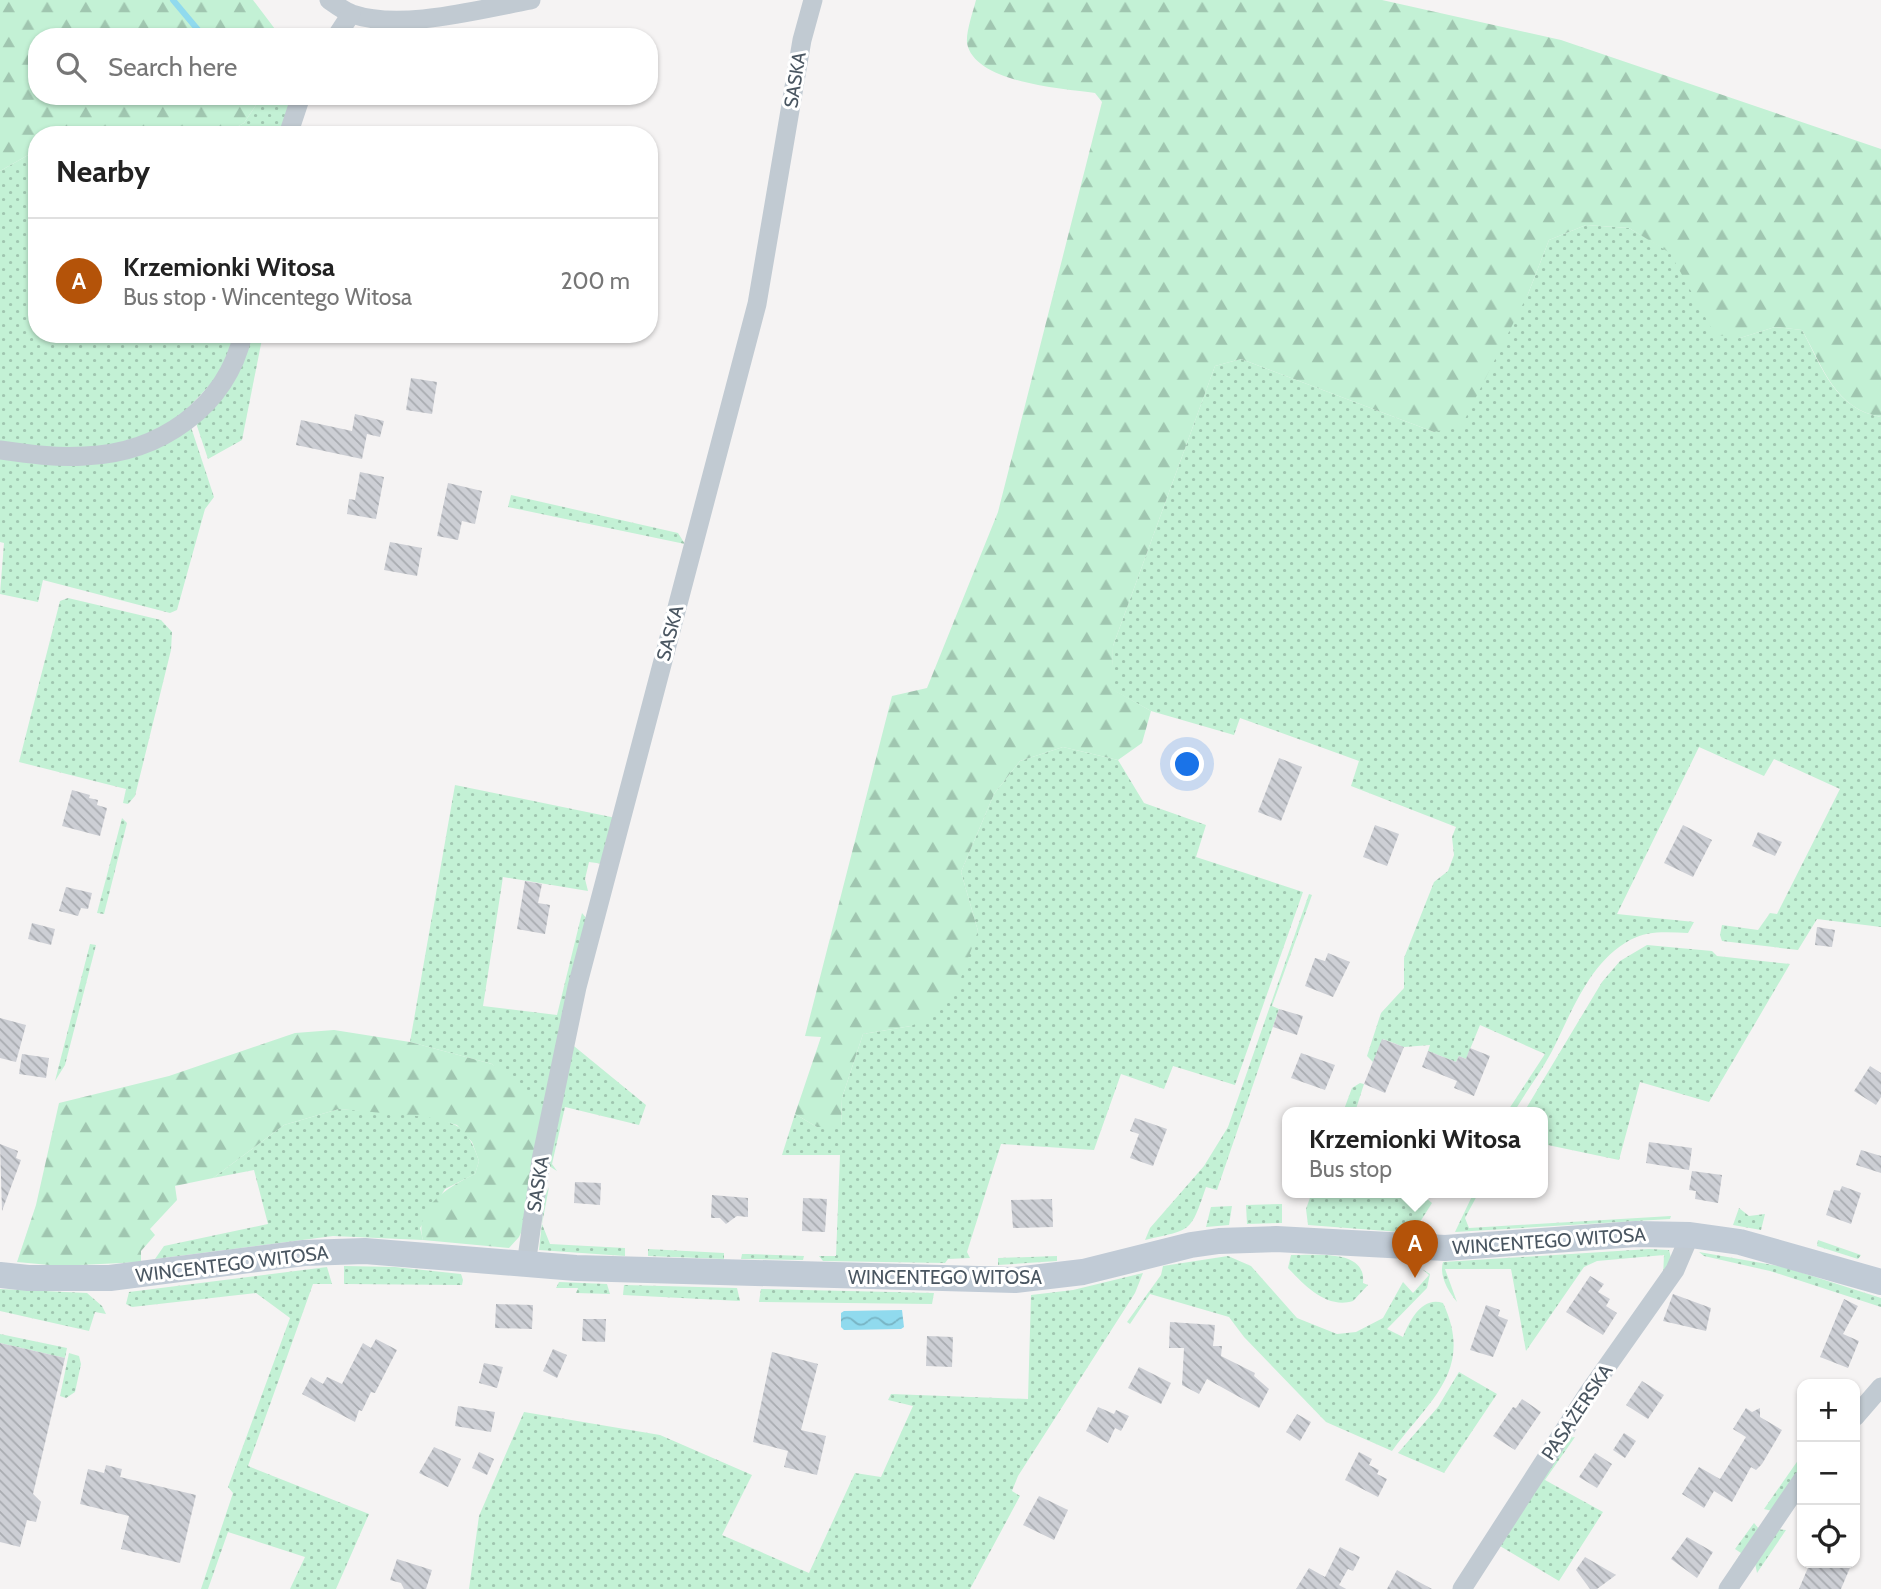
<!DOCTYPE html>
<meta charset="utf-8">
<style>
body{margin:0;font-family:Cabin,sans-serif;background:#f2f2f2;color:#222}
.controls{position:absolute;right:21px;bottom:21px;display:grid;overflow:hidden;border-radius:14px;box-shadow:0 2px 5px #0004}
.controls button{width:63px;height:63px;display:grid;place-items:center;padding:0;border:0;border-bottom:2px solid #e0e0e0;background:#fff;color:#222;font:35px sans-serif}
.you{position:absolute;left:1188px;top:765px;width:24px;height:24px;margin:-18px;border:5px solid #fff;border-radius:50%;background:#1a73e8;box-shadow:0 0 0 10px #1a73e833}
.badge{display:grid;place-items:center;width:46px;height:46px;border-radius:50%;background:#b45309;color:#fff;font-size:23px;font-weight:700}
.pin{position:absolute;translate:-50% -58px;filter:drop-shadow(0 2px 4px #0008)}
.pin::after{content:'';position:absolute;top:37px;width:24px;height:21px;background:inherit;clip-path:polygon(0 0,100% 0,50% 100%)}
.popup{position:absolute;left:1282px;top:1107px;width:266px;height:91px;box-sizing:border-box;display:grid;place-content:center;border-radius:14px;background:#fff;filter:drop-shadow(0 2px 5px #0005);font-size:23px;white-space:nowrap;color:#767676}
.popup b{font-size:26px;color:#222}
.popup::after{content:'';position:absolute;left:50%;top:100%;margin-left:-14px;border:14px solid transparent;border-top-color:#fff}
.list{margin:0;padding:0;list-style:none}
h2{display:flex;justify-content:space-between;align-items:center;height:91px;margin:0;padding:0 28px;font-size:30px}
h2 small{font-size:23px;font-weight:400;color:#767676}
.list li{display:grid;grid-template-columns:46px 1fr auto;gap:21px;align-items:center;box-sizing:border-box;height:126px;padding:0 28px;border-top:2px solid #e0e0e0}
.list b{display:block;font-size:26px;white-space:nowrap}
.list p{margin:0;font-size:23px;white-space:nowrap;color:#767676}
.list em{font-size:23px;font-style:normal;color:#767676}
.icon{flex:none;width:38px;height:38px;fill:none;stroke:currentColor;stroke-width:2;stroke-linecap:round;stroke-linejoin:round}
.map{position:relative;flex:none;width:1881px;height:1589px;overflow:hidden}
.search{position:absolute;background:#fff;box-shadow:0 2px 5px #0004;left:28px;top:28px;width:630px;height:77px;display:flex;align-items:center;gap:18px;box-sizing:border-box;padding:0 24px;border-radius:28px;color:#767676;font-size:26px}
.panel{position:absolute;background:#fff;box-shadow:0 2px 5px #0004;left:28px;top:126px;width:630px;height:217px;border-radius:28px}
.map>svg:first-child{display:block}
</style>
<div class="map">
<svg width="1881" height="1589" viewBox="0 0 1881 1589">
<defs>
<pattern id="green-dots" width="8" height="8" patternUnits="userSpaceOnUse" patternTransform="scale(1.75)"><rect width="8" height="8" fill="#c3f1d5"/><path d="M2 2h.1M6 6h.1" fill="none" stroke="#a0c6b0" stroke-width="1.8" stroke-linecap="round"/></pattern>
<pattern id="forest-firs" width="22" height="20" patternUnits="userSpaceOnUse" patternTransform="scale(1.75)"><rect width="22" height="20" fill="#c3f1d5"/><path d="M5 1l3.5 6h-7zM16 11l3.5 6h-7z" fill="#a0c6b0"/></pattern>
<pattern id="water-waves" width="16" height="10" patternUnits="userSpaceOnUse" patternTransform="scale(1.75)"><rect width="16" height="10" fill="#90daee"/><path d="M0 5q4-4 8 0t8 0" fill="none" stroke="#78b4c4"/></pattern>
<pattern id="building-back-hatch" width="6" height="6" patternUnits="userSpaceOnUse" patternTransform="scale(1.75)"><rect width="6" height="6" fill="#cdcfd5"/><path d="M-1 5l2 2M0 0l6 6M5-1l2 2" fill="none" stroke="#a8abb0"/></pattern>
</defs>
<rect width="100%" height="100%" fill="#f5f3f3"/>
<g fill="url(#green-dots)">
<polygon points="262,96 293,96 282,135 222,135 244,123"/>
<polygon points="37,150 37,334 238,334 225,369 169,428 87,452 0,445 0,171"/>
<path d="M1586 225 1629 228 1670 252 1740 338 1775 327 1802 330C1822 367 1835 409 1881 417V927L1817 919 1798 950 1722 941 1720 935 1722 925 1758 930 1770 913 1777 914 1840 789 1774 759 1764 776 1699 747 1617 914 1694 922 1688 933C1668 932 1648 930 1630 940 1589 962 1571 1014 1551 1053 1540 1073 1526 1092 1514 1112H1507L1545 1054 1480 1025 1466 1059 1459 1056 1456 1062 1428 1051 1430 1045 1404 1047 1383 1039 1373 1062 1367 1056 1381 1013 1404 988V958L1434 882 1448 871 1454 855 1452 837 1456 827 1351 786 1359 761 1240 718 1234 735 1151 711 1111 689 1113 646 1215 366 1241 359 1434 432 1528 294 1549 240Z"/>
<polygon points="246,334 263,334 242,440 208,459 195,420"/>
<polygon points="190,424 214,497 205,509 177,610 170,613 43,580 38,602 0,594 4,543 0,542 0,454 47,461"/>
<polygon points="511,495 678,533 685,544 508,507"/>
<polygon points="68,598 161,620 172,632 171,650 135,796 128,804 123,803 126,789 19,762 60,601"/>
<polygon points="1063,747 1118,760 1144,803 1206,825 1196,857 1303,892 1235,1085 1173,1066 1164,1089 1121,1074 1094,1150 1001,1144 967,1252 970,1258 948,1259 945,1263 823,1261 819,1256 836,1256 840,1155 782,1155 795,1114 817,1127 841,1127 842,1098 863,1034 911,1026 978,931 961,872 994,794 1020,761"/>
<polygon points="455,785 616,818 604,864 589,862 585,879 588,891 503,877 483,1006 557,1015 582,913 587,919 543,1116 492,1064 410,1042"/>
<polygon points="122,818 127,823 104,914 97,913"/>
<path d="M1309 894 1312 895 1272 1006 1279 1009 1217 1190 1206 1187C1190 1234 1192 1229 1145 1240L1150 1228 1204 1166 1228 1127Z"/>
<polygon points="90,944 96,945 65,1065 55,1081"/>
<polygon points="1647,945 1712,951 1717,956 1790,964 1709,1102 1640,1082 1619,1160 1543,1144 1543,1112 1524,1112 1602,982 1620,961"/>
<polygon points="569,1042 646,1105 639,1125 565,1107 552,1164 557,1171 549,1166"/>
<polygon points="1360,1083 1364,1084 1355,1112 1343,1112 1352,1088"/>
<path d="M339 1109C373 1112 426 1110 455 1125 468 1131 475 1149 479 1161L475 1174 445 1189 420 1228 423 1240 333 1236 155 1259 164 1246 268 1224 254 1170 213 1178 284 1125Z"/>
<polygon points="549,1187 542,1224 550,1244 625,1248 625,1256 539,1250 545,1195"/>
<polygon points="1312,1192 1419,1192 1432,1203 1413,1233 1308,1225 1306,1209"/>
<polygon points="1474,1192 1479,1192 1465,1218 1469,1228 1671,1216 1670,1219 1455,1232"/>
<polygon points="1282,1204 1282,1223 1247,1224 1246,1205"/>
<polygon points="1232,1206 1229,1225 1206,1227 1211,1207"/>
<polygon points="1739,1208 1749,1216 1765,1214 1761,1230 1733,1225"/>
<polygon points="1818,1240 1861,1255 1858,1259 1817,1246"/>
<polygon points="648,1249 724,1253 724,1259 648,1256"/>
<path d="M1649 1249 1669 1250 1671 1258 1663 1278 1664 1255 1597 1261 1584 1267 1526 1351 1511 1269H1445L1457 1302C1448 1291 1439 1276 1443 1262Z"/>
<polygon points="1699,1252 1784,1267 1881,1298 1881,1307 1770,1271 1704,1256"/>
<polygon points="742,1254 748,1254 804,1256 803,1260 741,1259"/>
<path d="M1291 1255C1313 1256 1367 1248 1363 1283L1368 1285 1353 1301C1327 1309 1305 1286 1288 1268Z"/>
<polygon points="1057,1256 1057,1261 998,1265 998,1258"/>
<path d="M1228 1256 1251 1266 1297 1318 1337 1334 1356 1332 1383 1318 1403 1282 1413 1293 1429 1275 1422 1269 1430 1274 1427 1288 1387 1329 1403 1337C1410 1320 1422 1296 1443 1303 1475 1371 1428 1401 1392 1451L1326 1422 1244 1337 1229 1317 1150 1294 1130 1324 1127 1322 1161 1275 1163 1266Z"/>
<polygon points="344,1266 395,1267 461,1274 463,1280 462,1285 344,1284"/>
<polygon points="327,1267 332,1284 313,1284 248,1466 369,1514 336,1589 290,1589 305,1557 228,1532 208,1589 201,1589 233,1493 228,1487 290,1318 256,1293 132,1307 126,1304 129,1292"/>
<polygon points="1143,1273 1135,1293 1018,1476 1012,1491 1020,1496 970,1589 469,1589 479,1516 524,1412 660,1435 752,1475 722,1535 809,1573 855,1473 881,1477 913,1406 888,1400 891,1394 1028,1399 1031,1295 1073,1290"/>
<polygon points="559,1282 607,1284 610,1294 576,1293 578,1288 556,1288"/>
<polygon points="624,1285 737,1288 740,1301 623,1295"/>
<polygon points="0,1289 87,1293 102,1306 106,1314 95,1312 89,1331 0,1311"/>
<polygon points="761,1289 934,1293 932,1304 759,1302"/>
<polygon points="0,1334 67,1348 65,1358 0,1343"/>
<polygon points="69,1353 79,1356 81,1364 75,1392 66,1398 60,1396"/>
<polygon points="1459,1372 1497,1394 1444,1473 1398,1453 1438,1407"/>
<polygon points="1575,1437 1545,1480 1603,1512 1559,1581 1500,1546 1568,1438"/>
<polygon points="1801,1456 1802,1468 1772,1511 1764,1509"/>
<polygon points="1754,1523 1759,1529 1731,1568 1741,1553 1735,1549"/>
<polygon points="1776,1529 1786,1530 1757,1573 1755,1563"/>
</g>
<g fill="url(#forest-firs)">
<polygon points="0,0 253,0 281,37 37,37 37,96 262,96 244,123 222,135 37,135 37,150 0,171"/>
<path d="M976 0H1382L1561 40 1881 149V417C1835 409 1823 367 1802 330L1775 327 1740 338 1715 335 1670 253 1629 228 1586 225 1549 240 1528 294 1462 425 1434 432 1241 359 1215 366 1113 646 1112 689 1151 711 1142 743 1118 760 1063 747 1020 761 994 794 961 872 978 931 958 986 934 1015 911 1026 863 1034 842 1098 841 1127H817L795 1114 821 1037 805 1036 892 696 927 688 998 512 1102 102 1095 93C1064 89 974 83 967 43 966 31 973 12 976 0Z"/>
<path d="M334 1030 410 1042 492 1064 524 1090 543 1116 526 1222 519 1237 509 1248 423 1240C413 1207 450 1186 475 1174L479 1161 472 1142 457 1125 427 1117 339 1109 284 1125 213 1178 175 1186 177 1200 150 1229 155 1235 141 1251V1262L60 1266 17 1262 36 1205 59 1103 169 1076 295 1033Z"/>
</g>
<polygon fill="url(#water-waves)" points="902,1310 904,1327 901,1329 844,1330 841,1327 841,1313 844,1311"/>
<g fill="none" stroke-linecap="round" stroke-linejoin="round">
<polyline stroke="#90daee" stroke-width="6" points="173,0 204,37"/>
</g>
<g fill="url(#building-back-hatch)">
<polygon points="411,378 437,382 432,414 406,410"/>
<polygon points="355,414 384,421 380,437 367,434 362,459 296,445 301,420 352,431"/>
<polygon points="360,472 384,477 376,519 347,514 349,499 355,500"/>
<polygon points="448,483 482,491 475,524 462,521 458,540 437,536"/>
<polygon points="390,542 422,548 417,576 384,570"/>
<polygon points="1279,758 1302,767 1281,821 1258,812"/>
<polygon points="72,790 90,795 89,798 98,800 97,805 107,808 100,836 62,826"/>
<polygon points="1375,825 1399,834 1387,866 1363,857"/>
<polygon points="1683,825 1712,840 1693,877 1664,863"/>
<polygon points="1758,832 1782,842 1775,856 1752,846"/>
<polygon points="525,881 542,884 538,903 550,905 545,934 517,929"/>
<polygon points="66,887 92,893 88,909 81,908 78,916 59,911"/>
<polygon points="32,923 55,929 51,945 28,939"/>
<polygon points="1817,927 1835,930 1832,947 1815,945"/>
<polygon points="1328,953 1350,962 1333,997 1305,986 1315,958 1325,961"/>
<polygon points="1279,1009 1303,1016 1297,1035 1273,1027"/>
<polygon points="0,1018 26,1025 16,1062 0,1058"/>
<polygon points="1382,1039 1404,1047 1385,1093 1364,1084"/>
<polygon points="1470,1048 1490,1056 1474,1096 1454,1088 1457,1081 1422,1067 1428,1051 1456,1062 1459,1056 1466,1059"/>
<polygon points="1301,1053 1335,1065 1325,1090 1291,1078"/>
<polygon points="22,1054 49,1058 46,1078 19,1074"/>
<polygon points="1870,1066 1881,1073 1881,1097 1876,1105 1854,1091"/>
<polygon points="1135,1118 1167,1129 1153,1166 1130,1158 1139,1134 1130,1131"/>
<polygon points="1649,1142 1692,1148 1689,1170 1646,1163"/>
<polygon points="0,1144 18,1151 16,1158 21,1160 2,1211"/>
<polygon points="1861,1150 1881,1156 1881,1173 1856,1165"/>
<polygon points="1692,1171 1722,1175 1718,1203 1695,1199 1696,1191 1689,1190"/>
<polygon points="575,1182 601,1183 600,1205 574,1203"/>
<polygon points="1842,1186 1861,1193 1851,1224 1826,1215 1834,1190 1840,1191"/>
<polygon points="712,1195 748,1198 748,1217 737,1216 726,1224 720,1218 711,1218"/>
<polygon points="803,1198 827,1199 825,1232 802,1231"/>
<polygon points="1052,1199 1053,1227 1013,1228 1011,1200"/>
<polygon points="1590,1276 1604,1284 1598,1292 1610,1299 1606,1306 1617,1313 1603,1335 1566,1312"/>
<polygon points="1673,1294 1711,1308 1706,1331 1663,1321"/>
<polygon points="1844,1299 1858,1306 1843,1334 1859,1341 1848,1368 1820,1357"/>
<polygon points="496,1304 533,1305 532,1329 495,1328"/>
<polygon points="1486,1305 1500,1310 1498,1316 1508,1320 1493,1357 1470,1350"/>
<polygon points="583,1319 606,1319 605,1342 582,1341"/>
<polygon points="1170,1322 1215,1325 1213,1346 1222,1346 1221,1356 1255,1373 1254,1376 1269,1389 1259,1408 1207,1379 1199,1394 1182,1385 1184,1348 1169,1348"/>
<polygon points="927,1336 953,1337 952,1367 926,1366"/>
<polygon points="376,1339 397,1350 375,1393 371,1392 362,1411 359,1410 355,1422 302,1394 311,1377 323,1384 327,1377 342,1384 363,1343 371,1348"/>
<polygon points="0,1343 65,1358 33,1494 41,1502 36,1522 27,1520 20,1547 0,1542"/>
<polygon points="553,1349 567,1355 557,1378 543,1371"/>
<polygon points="772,1352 818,1364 801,1430 826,1436 817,1475 784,1467 788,1451 753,1442"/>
<polygon points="484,1363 503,1367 497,1388 479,1383"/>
<polygon points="1139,1367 1171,1383 1161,1404 1128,1388"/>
<polygon points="1642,1381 1664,1395 1648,1419 1626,1405"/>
<polygon points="1522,1399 1541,1412 1515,1450 1493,1436 1513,1407 1516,1408"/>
<polygon points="458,1406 495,1412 491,1432 455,1426"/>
<polygon points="1098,1407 1114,1414 1116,1410 1129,1416 1121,1431 1115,1428 1108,1443 1086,1431"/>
<polygon points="1746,1408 1752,1412 1760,1408 1760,1417 1782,1430 1762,1464 1756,1470 1751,1467 1732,1502 1714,1491 1704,1508 1682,1494 1699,1467 1720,1479 1746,1437 1733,1429"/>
<polygon points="1297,1414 1311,1422 1300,1441 1286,1432"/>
<polygon points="1624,1433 1636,1441 1625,1458 1613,1450"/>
<polygon points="434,1447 461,1459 448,1487 419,1473"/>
<polygon points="479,1452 494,1459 487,1475 472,1468"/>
<polygon points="1359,1452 1372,1459 1369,1465 1379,1470 1377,1474 1387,1479 1378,1497 1345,1480"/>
<polygon points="1595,1453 1612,1464 1597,1488 1579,1477"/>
<polygon points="106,1465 122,1469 120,1477 196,1495 180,1563 121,1549 129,1516 80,1504 88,1469 104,1473"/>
<polygon points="1039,1496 1068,1510 1054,1540 1023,1525"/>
<polygon points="1687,1537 1713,1552 1697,1578 1671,1559"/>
<polygon points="1340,1547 1360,1557 1353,1571 1348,1569 1339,1585 1346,1589 1296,1589 1309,1568 1325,1577"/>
<polygon points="1585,1557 1616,1575 1597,1589 1590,1589 1576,1570"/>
<polygon points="397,1559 432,1570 426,1589 404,1589 401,1583 390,1580"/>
<polygon points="1810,1563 1852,1563 1841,1589 1799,1589"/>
<polygon points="1397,1570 1432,1589 1387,1589"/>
</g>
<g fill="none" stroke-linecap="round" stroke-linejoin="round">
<g stroke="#c1cad2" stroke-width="19">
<path d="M329 0C336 5 344 11 352 14 402 31 480 9 531 0"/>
<polyline points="336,37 351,14"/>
<polyline points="288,135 301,96"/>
<path d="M0 450C28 454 57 458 85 456 159 453 226 408 243 334"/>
<polyline points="526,1265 541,1160 577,987 757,304 802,40 813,0"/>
<polyline points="1855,1417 1881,1387"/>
<polyline points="1462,1589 1589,1392 1675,1270 1690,1235"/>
<polyline points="1728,1589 1802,1480"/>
</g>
<polyline stroke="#c1cbd6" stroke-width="26" points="0,1275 28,1278 110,1278 304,1253 365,1251 576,1268 1015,1280 1083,1272 1191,1245 1219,1241 1276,1239 1445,1248 1636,1234 1690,1235 1740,1242 1881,1282"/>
</g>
<g text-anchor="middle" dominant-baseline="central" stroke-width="6" stroke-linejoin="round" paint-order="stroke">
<g font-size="19" fill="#4a5661" stroke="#fff">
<text transform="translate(795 80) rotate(-81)">SASKA</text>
<text transform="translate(670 633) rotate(-75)">SASKA</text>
<text transform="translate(538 1184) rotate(-81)">SASKA</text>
<text transform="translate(1549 1241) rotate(-4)">WINCENTEGO WITOSA</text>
<text transform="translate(232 1264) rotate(-7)">WINCENTEGO WITOSA</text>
<text x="945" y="1277">WINCENTEGO WITOSA</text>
<text transform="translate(1577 1412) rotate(-56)">PASAŻERSKA</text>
</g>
</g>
</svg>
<div class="controls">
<button>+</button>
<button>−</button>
<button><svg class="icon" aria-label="locate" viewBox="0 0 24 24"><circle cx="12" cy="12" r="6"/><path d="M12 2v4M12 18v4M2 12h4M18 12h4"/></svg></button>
</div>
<div class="you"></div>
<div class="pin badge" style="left:1415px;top:1278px">A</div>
<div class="popup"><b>Krzemionki Witosa</b>Bus stop</div>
<div class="search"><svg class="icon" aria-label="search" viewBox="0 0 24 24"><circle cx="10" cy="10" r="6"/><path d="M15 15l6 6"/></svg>Search here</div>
<section class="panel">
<h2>Nearby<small></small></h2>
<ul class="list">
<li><span class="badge">A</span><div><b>Krzemionki Witosa</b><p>Bus stop · Wincentego Witosa</p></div><em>200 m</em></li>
</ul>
</section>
</div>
